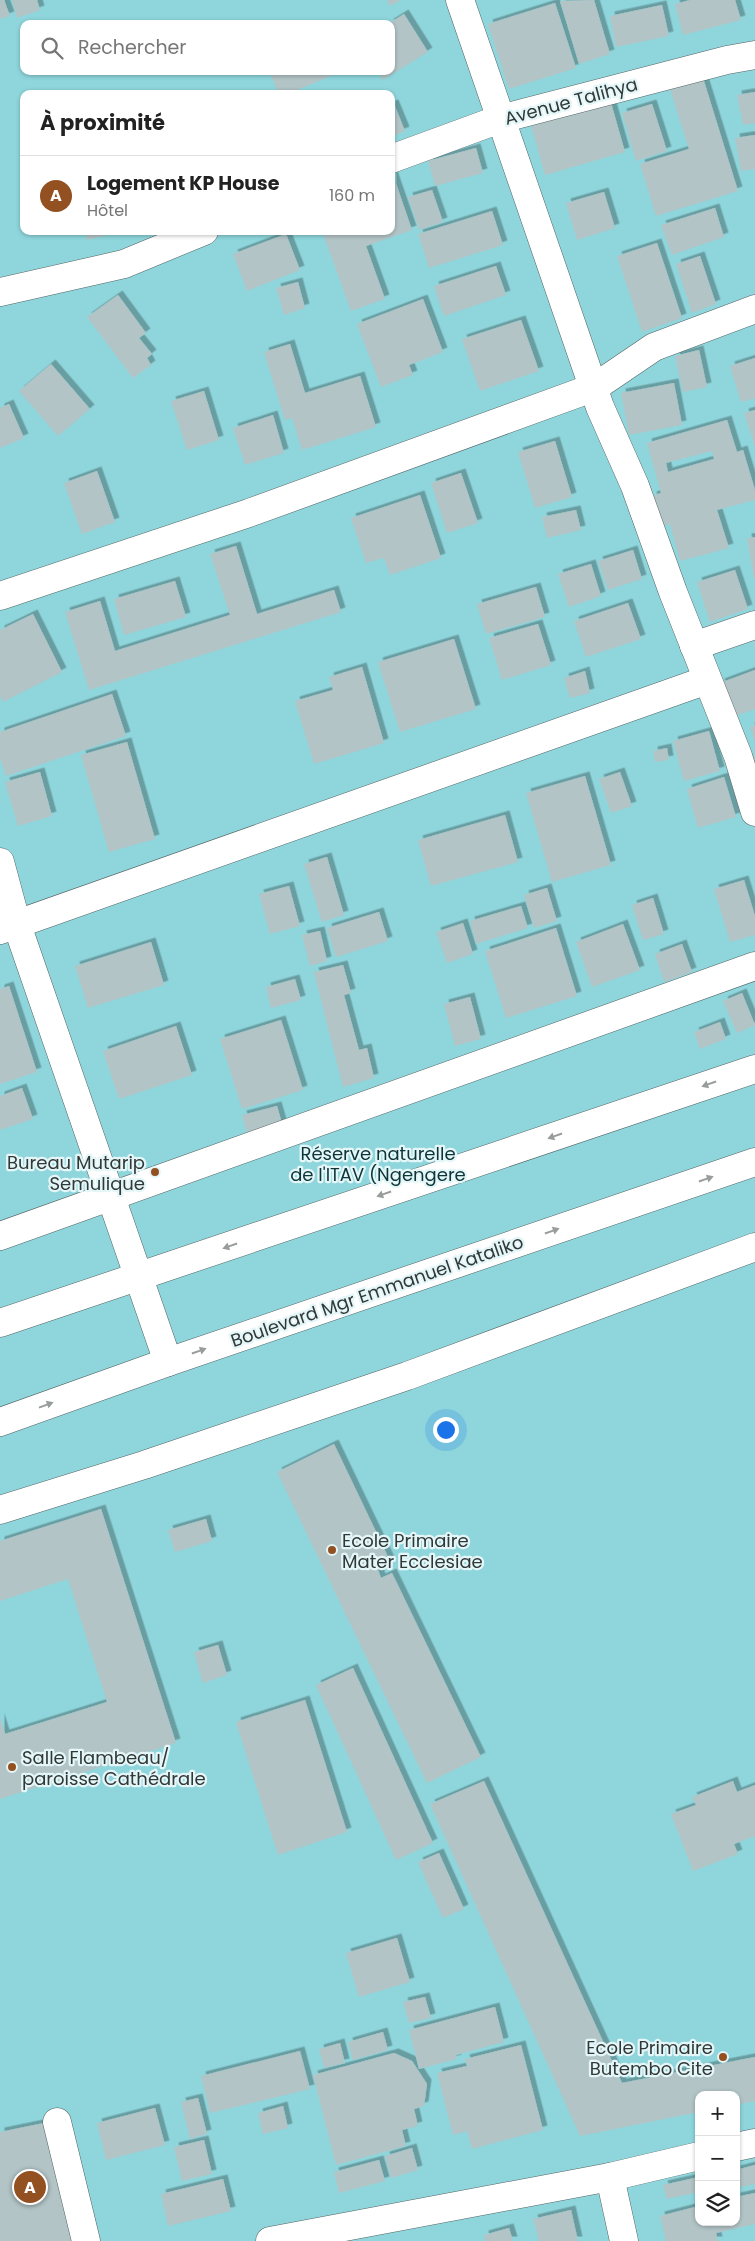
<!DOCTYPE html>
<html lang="fr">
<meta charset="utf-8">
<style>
body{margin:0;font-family:Poppins,sans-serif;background:#f2f2f2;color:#222}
.controls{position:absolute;right:15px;bottom:15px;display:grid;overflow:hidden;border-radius:10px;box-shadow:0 1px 4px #0004}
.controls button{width:45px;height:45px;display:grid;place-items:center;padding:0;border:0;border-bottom:1px solid #e0e0e0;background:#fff;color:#222;font:25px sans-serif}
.you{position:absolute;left:445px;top:1429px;width:18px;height:18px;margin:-12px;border:4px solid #fff;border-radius:50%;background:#1a73e8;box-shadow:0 0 0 8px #1a73e833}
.badge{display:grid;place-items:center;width:32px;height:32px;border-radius:50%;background:#935020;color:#fff;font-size:16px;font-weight:700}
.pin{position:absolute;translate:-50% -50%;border:2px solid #fff;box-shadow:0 1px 5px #0006}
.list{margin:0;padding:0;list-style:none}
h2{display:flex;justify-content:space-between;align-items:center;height:65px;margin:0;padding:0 20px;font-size:21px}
h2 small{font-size:16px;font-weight:400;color:#767676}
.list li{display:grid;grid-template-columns:32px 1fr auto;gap:15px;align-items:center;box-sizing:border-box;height:80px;padding:0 20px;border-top:1px solid #e0e0e0}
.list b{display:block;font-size:19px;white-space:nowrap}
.list p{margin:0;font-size:16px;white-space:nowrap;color:#767676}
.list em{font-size:16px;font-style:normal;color:#767676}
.icon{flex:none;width:28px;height:28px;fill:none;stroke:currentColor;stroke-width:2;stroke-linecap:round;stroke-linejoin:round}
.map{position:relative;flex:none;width:755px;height:2241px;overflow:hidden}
.search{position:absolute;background:#fff;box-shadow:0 1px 4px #0004;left:20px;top:20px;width:375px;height:55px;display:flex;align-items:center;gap:12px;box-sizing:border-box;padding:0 18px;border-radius:10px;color:#767676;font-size:19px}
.panel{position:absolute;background:#fff;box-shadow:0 1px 4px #0004;left:20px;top:90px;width:375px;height:145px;border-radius:10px}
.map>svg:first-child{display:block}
</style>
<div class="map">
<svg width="755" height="2241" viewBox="0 0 755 2241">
<defs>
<filter id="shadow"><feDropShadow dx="4.5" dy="-4.5" stdDeviation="0" flood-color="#0004"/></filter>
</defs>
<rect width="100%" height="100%" fill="#d6e9ea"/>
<path fill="#8ed6dc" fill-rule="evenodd" d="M0 0H755V2241H0ZM24 24H391V71H24ZM24 94H391V231H24ZM699 2095H736V2222H699Z"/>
<g fill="#b2c4c6" fill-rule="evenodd" filter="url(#shadow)">
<polygon points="0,0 4,0 10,16 0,19"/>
<polygon points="12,0 37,0 40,10 17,18"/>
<polygon points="387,0 401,0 390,6"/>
<polygon points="594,0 610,54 579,64 560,1"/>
<polygon points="690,0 735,0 741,20 683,35 675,4"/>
<polygon points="555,3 576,68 509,89 488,24"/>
<polygon points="662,5 669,36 616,47 610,16"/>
<polygon points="404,14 428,52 383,80 377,71 391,71 391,24 388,24"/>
<polygon points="269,71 334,71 335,74 288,94 279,94"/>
<polygon points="703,78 738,191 656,216 640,164 689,149 670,89"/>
<polygon points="755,92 755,123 743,125 737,95"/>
<polygon points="611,103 625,152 545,175 531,126"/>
<polygon points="394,104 405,131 391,137 391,105"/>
<polygon points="652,104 667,151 636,161 622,113"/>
<polygon points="755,135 755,169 741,171 735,138"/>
<polygon points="476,148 483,173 435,186 428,161"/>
<polygon points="392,172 412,230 366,246 385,299 351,311 322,231 391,231"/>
<polygon points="432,190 443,222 419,230 408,197"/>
<polygon points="604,192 615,228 577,240 566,203"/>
<polygon points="715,208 724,237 672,255 661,225"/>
<polygon points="492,211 503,245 429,268 418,234"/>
<polygon points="85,231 106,231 107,235 87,240"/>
<polygon points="286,234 300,270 247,291 233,254"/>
<polygon points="657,243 682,318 642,332 617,256"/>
<polygon points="700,256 716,304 692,313 676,264"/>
<polygon points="496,266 506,295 444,316 434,286"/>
<polygon points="298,282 305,308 284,315 276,288"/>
<polygon points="118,295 146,333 139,338 152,354 147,358 151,365 133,378 87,317"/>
<polygon points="423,299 443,352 409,365 413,375 381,387 357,324"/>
<polygon points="521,320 539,371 480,391 462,339"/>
<polygon points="290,344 305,393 360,376 376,427 302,450 292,418 285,420 264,352"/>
<polygon points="699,350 707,387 683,392 675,356"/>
<polygon points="755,358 755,398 741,402 730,366"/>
<polygon points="51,364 90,409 58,436 19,391"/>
<polygon points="674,383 682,425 629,435 621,393"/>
<polygon points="204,391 219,440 187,450 171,401"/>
<polygon points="9,404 24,438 0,448 0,408"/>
<polygon points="755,410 755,447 744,413"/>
<polygon points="273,415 284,453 245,465 233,428"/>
<path d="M727 420 737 452 743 450 755 490V500L717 510 729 548 680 561 670 524 661 527 652 496 661 493 647 443ZM712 451 714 459 668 472 666 463Z"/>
<polygon points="555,441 572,497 535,508 518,452"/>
<polygon points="97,471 115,522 82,534 64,483"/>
<polygon points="461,473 478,523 447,533 431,483"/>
<polygon points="420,495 441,558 390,575 384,558 366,563 351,518"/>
<polygon points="576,510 581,530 547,538 542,517"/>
<polygon points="755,537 755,579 754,579 747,538"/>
<polygon points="236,546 257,614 334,590 341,612 89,690 65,612 100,601 115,651 230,615 210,554"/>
<polygon points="633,550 642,579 608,590 598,561"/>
<polygon points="591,564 601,596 569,607 558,574"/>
<polygon points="735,570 748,609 710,622 697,582"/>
<polygon points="175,581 186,617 124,635 114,599"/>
<polygon points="536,587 545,617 486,634 477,604"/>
<polygon points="628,603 641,639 586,657 574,621"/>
<polygon points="33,614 62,672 3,702 0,696 0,630"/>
<polygon points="538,624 551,665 502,680 489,638"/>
<polygon points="454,639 476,709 400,732 378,662"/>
<polygon points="362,667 384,743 314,764 295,701 333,690 329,677"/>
<polygon points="755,670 755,709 732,717 720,683"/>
<polygon points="585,671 590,693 570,698 564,678"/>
<polygon points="112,694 126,736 6,776 0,758 0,732"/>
<polygon points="755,726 755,742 750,727"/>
<polygon points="709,731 720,771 684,781 673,741"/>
<polygon points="127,742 155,839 109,852 81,755"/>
<polygon points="667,748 669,760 655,762 653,751"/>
<polygon points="40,772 52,816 18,826 5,782"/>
<polygon points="620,772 632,806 611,813 599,779"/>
<polygon points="585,776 611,865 552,882 526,793"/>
<polygon points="724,777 736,817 698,828 687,789"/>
<polygon points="505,815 518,862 431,886 418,840"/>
<polygon points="327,857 344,915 322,922 304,864"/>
<polygon points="744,880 755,916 755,935 730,942 714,889"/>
<polygon points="289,886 300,926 270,934 259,894"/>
<polygon points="547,888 557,921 534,928 524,895"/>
<polygon points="653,898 664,934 643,940 632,905"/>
<polygon points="521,906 528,928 476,944 470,921"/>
<polygon points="379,912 388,941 336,957 327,928"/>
<polygon points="463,923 473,954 447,963 436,932"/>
<polygon points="623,924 640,970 592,987 576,942"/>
<polygon points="556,928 577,996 506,1018 485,951"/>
<polygon points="320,931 327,961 310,966 302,935"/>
<polygon points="151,942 164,985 88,1008 75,966"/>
<polygon points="682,944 692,972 664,982 655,954"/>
<polygon points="343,965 351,993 344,995 359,1050 367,1048 374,1078 343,1087 314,972"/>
<polygon points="295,979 301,1000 271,1008 266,987"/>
<polygon points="9,986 37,1072 0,1084 0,989"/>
<polygon points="742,993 755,1025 737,1033 723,1001"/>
<polygon points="470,997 481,1039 455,1046 444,1004"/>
<polygon points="281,1020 303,1090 242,1109 220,1039"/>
<polygon points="720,1022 726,1039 700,1049 694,1032"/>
<polygon points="176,1026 192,1075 119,1099 103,1051"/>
<polygon points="22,1088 33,1119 0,1130 0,1096"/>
<polygon points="277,1106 283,1127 248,1137 242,1115"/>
<polygon points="334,1444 390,1561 377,1567 381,1578 392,1573 481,1757 427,1783 277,1472"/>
<polygon points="101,1509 176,1743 0,1799 0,1718 5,1734 107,1702 68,1579 0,1601 0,1541"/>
<polygon points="206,1519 212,1541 175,1552 168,1530"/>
<polygon points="218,1645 227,1675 203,1683 194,1652"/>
<polygon points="353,1668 433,1843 396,1860 316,1685"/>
<polygon points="305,1700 347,1832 278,1855 236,1722"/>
<polygon points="484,1781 622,2083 755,2057 755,2101 736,2105 736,2095 699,2095 699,2112 580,2136 430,1804"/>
<polygon points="733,1781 737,1792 755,1785 755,1836 734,1844 738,1854 693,1871 671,1814 696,1805 692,1797"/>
<polygon points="439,1853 464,1909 443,1918 418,1862"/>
<polygon points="397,1938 410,1982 359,1997 346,1953"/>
<polygon points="425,1997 431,2018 409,2023 403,2002"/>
<polygon points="495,2007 504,2042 456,2055 457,2059 419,2069 409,2030"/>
<polygon points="383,2032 388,2050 353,2060 348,2042"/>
<polygon points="340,2043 345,2063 324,2068 319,2049"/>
<polygon points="521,2045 543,2130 472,2149 467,2131 453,2135 437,2073 467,2066 465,2059"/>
<polygon points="300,2051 310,2089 210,2113 201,2076"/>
<polygon points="394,2053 412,2061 427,2084 424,2106 414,2109 418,2126 402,2130 406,2146 336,2165 313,2075"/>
<polygon points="198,2098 207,2134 190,2139 181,2102"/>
<polygon points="283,2106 288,2128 263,2134 258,2113"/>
<polygon points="155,2108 165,2145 106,2160 97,2123"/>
<polygon points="44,2123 74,2241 0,2241 0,2132"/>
<polygon points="204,2140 212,2174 182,2181 174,2147"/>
<polygon points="412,2148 418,2170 391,2178 385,2156"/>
<polygon points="379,2160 385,2181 339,2193 334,2172"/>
<polygon points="755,2165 755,2184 736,2188 736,2170"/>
<polygon points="699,2177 699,2192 667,2199 663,2185"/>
<polygon points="223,2179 231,2211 168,2226 161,2194"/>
<polygon points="755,2193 755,2224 716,2233 718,2241 666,2241 660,2216 699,2206 699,2222 736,2222 736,2197"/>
<polygon points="571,2210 578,2241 539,2241 533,2219"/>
<polygon points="509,2228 513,2241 485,2241 484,2235"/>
</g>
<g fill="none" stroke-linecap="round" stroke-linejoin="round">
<defs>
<g id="street">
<polyline points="460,0 600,407 635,486 673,592 738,756 755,812"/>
<polyline points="391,159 500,119 727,60 755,55"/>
<polyline points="0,292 124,264 204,231"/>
<polyline points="0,596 249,513 595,387 654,347 755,309"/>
<polyline points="694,646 755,625"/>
<polyline points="0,862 17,925 168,1362"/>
<polyline points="0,930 707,680"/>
<polyline points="0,1236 755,966"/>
<polyline points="0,1510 144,1465 407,1376 755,1247"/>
<polyline points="57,2122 86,2241"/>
<polyline points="736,2147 755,2143"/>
<polyline points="610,2177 624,2241"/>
<polyline points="270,2241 610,2177 699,2156"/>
</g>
<g id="secondary">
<polyline points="0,1323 755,1069"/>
<polyline points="0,1422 168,1362 755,1162"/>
</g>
</defs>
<use href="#street" stroke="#546465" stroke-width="29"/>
<use href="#secondary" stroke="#546465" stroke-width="29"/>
<use href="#street" stroke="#fff" stroke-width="28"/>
<use href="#secondary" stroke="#fff" stroke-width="28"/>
</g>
<defs><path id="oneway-solid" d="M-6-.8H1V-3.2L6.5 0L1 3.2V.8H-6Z" transform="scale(1.25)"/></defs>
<g fill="#989c9c">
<use href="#oneway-solid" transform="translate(709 1084) rotate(161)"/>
<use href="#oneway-solid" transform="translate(555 1136) rotate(161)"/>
<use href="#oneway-solid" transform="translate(706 1179) rotate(-19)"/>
<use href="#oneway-solid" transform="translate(384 1194) rotate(161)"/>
<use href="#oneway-solid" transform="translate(552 1231) rotate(-19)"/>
<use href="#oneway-solid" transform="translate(230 1246) rotate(161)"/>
<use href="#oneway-solid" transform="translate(199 1351) rotate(-19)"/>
<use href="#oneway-solid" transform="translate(46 1405) rotate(-20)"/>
</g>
<g fill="#935020" stroke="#e4f6f8" stroke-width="2">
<circle cx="155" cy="1172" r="5"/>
<circle cx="332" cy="1550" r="5"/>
<circle cx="12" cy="1767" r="5"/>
<circle cx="723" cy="2057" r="5"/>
</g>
<g text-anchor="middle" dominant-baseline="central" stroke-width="4.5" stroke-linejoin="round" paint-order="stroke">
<g font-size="18" fill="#313838" stroke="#e4f6f8">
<text transform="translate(571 101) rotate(-15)">Avenue Talihya</text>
<text transform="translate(377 1291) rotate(-19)">Boulevard Mgr Emmanuel Kataliko</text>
</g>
<g font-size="18" fill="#0d3437" stroke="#e4f6f8">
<text x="378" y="1153">Réserve naturelle<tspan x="378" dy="21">de l'ITAV (Ngengere</tspan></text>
</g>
<g font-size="18" fill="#313838" stroke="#e4f6f8" text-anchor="end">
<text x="145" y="1162">Bureau Mutarip<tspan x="145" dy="21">Semulique</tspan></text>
<text x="342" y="1540" text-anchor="start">Ecole Primaire<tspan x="342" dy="21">Mater Ecclesiae</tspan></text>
<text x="22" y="1757" text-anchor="start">Salle Flambeau/<tspan x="22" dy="21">paroisse Cathédrale</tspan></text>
<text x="713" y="2047">Ecole Primaire<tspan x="713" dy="21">Butembo Cite</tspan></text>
</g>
</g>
</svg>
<div class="controls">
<button>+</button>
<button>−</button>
<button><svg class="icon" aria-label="layers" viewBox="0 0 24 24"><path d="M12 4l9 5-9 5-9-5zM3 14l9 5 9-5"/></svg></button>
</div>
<div class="you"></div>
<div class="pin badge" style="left:30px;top:2187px">A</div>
<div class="search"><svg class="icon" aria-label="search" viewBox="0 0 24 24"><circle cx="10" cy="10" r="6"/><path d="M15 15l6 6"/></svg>Rechercher</div>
<section class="panel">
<h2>À proximité<small></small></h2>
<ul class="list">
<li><span class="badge">A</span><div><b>Logement KP House</b><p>Hôtel</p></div><em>160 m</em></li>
</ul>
</section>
</div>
